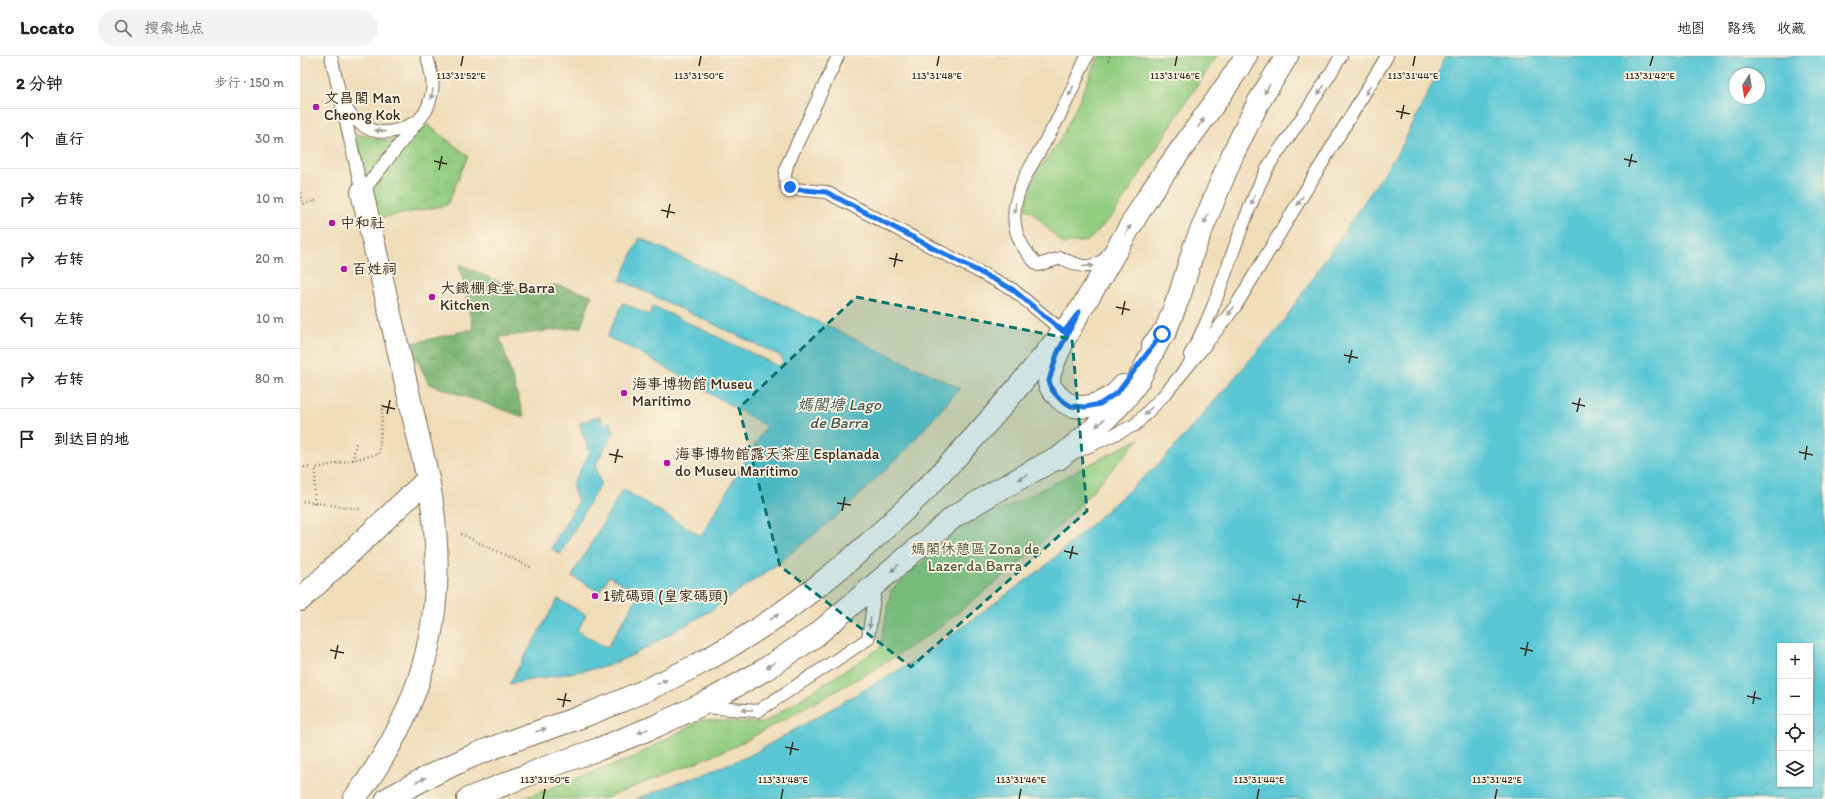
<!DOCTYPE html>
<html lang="zh">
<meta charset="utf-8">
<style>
body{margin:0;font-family:Itim,"LXGW WenKai TC",sans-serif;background:#f2f2f2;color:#202124}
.controls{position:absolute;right:12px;bottom:12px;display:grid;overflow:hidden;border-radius:0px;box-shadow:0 1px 3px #0004}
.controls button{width:36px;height:36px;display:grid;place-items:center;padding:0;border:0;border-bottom:1px solid #e0e0e0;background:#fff;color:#202124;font:20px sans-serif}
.compass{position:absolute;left:1429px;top:12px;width:36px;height:36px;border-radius:50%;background:#fff;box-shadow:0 1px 3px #0004;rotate:192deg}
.stop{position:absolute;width:12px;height:12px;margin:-9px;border:3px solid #1a73e8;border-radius:50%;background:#fff}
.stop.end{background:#1a73e8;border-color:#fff;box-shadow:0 1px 4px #0008}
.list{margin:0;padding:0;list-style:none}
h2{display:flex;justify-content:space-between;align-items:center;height:52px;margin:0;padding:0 16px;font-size:17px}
h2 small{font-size:13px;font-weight:400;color:#757577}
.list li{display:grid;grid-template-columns:26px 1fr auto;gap:12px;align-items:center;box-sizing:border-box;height:60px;padding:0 16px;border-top:1px solid #e0e0e0}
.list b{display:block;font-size:15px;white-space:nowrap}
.list em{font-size:13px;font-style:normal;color:#757577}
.icon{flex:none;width:22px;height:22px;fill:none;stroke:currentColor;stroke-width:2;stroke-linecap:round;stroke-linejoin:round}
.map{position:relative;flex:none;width:1525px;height:743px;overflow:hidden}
header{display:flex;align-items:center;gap:24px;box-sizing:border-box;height:56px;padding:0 20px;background:#fff;border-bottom:1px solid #e0e0e0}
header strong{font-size:19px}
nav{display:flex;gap:22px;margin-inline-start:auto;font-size:14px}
.search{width:280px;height:36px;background:#f2f2f2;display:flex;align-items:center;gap:10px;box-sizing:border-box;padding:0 14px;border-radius:22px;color:#757577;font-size:15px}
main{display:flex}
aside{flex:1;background:#fff}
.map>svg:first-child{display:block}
</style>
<header>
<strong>Locato</strong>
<div class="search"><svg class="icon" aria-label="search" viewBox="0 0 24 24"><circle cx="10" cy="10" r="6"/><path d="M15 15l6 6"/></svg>搜索地点</div>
<nav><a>地图</a><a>路线</a><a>收藏</a></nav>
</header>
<main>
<aside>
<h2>2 分钟<small>步行 · 150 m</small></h2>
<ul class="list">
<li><svg class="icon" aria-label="ahead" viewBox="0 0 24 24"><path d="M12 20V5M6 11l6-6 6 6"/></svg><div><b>直行</b></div><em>30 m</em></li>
<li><svg class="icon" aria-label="right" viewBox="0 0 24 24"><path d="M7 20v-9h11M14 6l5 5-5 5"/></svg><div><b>右转</b></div><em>10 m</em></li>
<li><svg class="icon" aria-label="right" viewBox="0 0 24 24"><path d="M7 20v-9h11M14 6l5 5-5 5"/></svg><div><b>右转</b></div><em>20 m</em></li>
<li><svg class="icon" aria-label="left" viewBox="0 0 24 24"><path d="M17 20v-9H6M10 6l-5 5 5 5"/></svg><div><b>左转</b></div><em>10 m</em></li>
<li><svg class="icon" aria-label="right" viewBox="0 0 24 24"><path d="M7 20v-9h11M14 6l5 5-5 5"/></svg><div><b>右转</b></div><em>80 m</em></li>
<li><svg class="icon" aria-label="arrive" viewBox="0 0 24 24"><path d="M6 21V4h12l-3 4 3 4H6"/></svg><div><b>到达目的地</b></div></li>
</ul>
</aside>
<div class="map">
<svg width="1525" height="743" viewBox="0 0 1525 743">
<defs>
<pattern id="grass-tufts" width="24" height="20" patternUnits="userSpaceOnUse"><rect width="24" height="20" fill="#92cc80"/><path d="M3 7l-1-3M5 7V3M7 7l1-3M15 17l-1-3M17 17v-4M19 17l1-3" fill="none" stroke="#7faf6e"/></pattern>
<pattern id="forest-crowns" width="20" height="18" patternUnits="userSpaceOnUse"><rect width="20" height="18" fill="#75b06e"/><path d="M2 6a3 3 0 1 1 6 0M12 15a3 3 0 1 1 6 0" fill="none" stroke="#618f5a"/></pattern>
</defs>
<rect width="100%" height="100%" fill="#fcf5e5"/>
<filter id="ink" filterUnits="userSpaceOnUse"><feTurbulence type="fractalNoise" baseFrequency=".025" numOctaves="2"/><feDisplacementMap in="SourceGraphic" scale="8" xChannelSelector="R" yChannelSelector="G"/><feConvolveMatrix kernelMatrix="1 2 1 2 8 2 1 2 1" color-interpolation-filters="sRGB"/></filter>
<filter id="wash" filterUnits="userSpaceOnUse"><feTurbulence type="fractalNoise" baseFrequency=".012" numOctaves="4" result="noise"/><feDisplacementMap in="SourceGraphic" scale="16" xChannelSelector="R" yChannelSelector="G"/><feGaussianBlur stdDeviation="0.9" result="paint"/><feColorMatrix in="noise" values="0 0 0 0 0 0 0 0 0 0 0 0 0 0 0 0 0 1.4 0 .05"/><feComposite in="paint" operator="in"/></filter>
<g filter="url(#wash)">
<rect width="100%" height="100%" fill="#efddba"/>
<polygon fill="url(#grass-tufts)" stroke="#667b4f" points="128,69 168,100 147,149 75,163 56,78 90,85"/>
<polygon fill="url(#forest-crowns)" stroke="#586d46" points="159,208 220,235 256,229 292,239 281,271 200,281 224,361 129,328 109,288 173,273"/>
<g fill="#92cc80" stroke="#667b4f">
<path d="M799 0H917L888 43 815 157 788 185 763 188 732 156 726 153C727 117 748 106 763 78 776 52 787 26 799 0Z"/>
<polygon points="840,382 777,452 716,510 635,575 572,615 436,690 304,743 221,743 332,702 401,664 463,667 580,592 591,534 659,473 706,452"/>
</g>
<g fill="#5bc7d4" stroke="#4b7879" fill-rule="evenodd">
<path d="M1146 0H1525V743H336L449 700 621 601 744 511 864 403 983 266 1102 90ZM1435 18H1459V42H1435ZM1480 590H1510V728H1480Z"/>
<polygon points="340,182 660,332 604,396 544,454 479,507 410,555 337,597 308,610 209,628 258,543 286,559 277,575 307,592 339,538 309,520 299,536 272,520 323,433 401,480 466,370 339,296 307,281 323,247 349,259 353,250 476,309 479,310 483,306 481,300 320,224"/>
<polygon points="300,360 303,369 310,366 314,376 295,410 301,427 260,498 251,492 278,446 272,428 290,397 279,367"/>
</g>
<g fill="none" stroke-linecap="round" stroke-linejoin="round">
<g stroke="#455955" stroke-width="1" stroke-dasharray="5 4" stroke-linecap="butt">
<polyline points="1510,686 1525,671"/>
<polyline points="1452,743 1480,715"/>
</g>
</g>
</g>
<g filter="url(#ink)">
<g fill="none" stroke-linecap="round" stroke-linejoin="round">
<defs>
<g id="lane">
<polyline points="31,0 62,136"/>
<polyline points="538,0 487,109 485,119 486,129 494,133 526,136 712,233 764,276"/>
<path d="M787 0C776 24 766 49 753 72 727 119 689 162 738 209L761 202C781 211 788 215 807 202"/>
<path d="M45 52C65 78 85 83 114 67"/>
<path d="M62 136 126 55C136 32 133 24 127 0"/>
<path d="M890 299C923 241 935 176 965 117 971 104 982 91 990 79 1008 53 1025 27 1041 0"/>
<polyline points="776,396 835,369 865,338 902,293 935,251 1087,0"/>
<polyline points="404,651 458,655 568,583 576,528"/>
</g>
<g id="street">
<polyline points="0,544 128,423"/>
<path d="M54 743C129 646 151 543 128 423L62 136"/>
</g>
<g id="primary">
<polyline points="853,289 865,276 880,238 894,192 932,100 958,47 987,0"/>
<path d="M823 330C809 348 775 361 758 340 754 336 749 331 749 325 749 316 754 306 757 299 768 272 785 247 800 222 815 196 830 170 846 144 878 95 915 50 946 0"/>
<path d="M87 743C115 727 143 713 172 700 210 684 249 673 286 659 323 645 359 629 393 611 548 531 673 391 779 256"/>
<polyline points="168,743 242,713 299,693 356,670 411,644 464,614 515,580 655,460 693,437 751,405 758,403 810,359 824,344 838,325 862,278"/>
</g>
</defs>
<use href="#lane" stroke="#7a6955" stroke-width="14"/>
<use href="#street" stroke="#7a6955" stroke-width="24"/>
<use href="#primary" stroke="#7a6955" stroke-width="24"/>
<g stroke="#7a6955" stroke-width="2.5" stroke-dasharray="1 3" stroke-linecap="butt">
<polyline points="808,5 810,0"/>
<polyline points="0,137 3,148 19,144"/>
<polyline points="53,404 56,386"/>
<polyline points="0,411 16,412"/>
<polyline points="3,445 60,453"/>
<polyline points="14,447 16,412 79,398 83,346"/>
<polyline points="161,478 232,512"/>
</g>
<use href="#lane" stroke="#fff" stroke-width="12"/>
<use href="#street" stroke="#fff" stroke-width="22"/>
<use href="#primary" stroke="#fff" stroke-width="22"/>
</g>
<defs><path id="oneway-solid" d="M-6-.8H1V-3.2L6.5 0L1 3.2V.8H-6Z"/></defs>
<g fill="#a79f9a">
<use href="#oneway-solid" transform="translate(967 33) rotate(122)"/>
<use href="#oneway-solid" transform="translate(1021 34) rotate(124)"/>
<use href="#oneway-solid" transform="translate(1068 34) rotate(121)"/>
<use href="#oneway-solid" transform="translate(771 35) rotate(115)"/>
<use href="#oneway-solid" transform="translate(132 38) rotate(101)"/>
<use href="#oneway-solid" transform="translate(901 67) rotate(-55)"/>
<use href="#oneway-solid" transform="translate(80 75) rotate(-172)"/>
<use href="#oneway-solid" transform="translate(953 144) rotate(113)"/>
<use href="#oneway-solid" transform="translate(1000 145) rotate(122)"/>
<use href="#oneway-solid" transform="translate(715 152) rotate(98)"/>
<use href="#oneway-solid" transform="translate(906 163) rotate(112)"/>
<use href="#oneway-solid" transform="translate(828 174) rotate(-59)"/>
<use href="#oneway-solid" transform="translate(788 210) rotate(-5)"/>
<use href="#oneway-solid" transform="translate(931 255) rotate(127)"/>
<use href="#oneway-solid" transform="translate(848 355) rotate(136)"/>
<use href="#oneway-solid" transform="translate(800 367) rotate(139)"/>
<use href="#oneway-solid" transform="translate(723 421) rotate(152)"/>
<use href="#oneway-solid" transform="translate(595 512) rotate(138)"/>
<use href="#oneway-solid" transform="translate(474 561) rotate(-35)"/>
<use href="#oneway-solid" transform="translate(570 567) rotate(99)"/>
<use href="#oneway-solid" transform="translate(471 609) rotate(147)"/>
<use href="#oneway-solid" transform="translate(362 626) rotate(-26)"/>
<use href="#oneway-solid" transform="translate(447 654) rotate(-177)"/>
<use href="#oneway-solid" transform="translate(241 674) rotate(-19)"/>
<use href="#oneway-solid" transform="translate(343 675) rotate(158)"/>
<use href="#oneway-solid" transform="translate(121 724) rotate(-25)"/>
</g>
</g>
<g fill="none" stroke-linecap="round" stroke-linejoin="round" filter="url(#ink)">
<polyline stroke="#1a73e8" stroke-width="5" points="490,131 494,133 526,136 712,233 764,276 779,256 757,298 749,325 752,334 760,343 771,350 785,351 800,348 818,336 862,278"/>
</g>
<path fill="#0f766e" fill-opacity="0.2" stroke="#0f766e" stroke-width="3" stroke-dasharray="8 5" stroke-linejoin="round" d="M556 241 772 283 787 455 611 611 480 510 439 352Z"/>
<path fill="none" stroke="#3b2a1e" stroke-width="1.5" d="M161 10 163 0M399 10 401 0M637 10 639 0M875 10 877 0M1113 10 1115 0M1350 10 1353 0M1096 55 1110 58M1101 63 1104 49M1324 103 1337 106M134 105 147 108M1329 111 1332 98M139 114 142 100M361 154 375 157M367 162 370 148M589 202 603 205M594 211 597 197M816 251 830 254M822 259 825 245M1044 299 1058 302M1049 307 1052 294M1272 347 1285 350M82 350 95 353M1277 356 1280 342M87 358 90 344M1499 396 1513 399M309 398 323 401M1505 404 1507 390M315 407 318 393M537 447 551 449M542 455 545 441M764 495 778 498M770 503 773 490M992 543 1006 546M997 552 1000 538M1220 592 1233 595M30 594 44 597M1225 600 1228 586M35 603 38 589M1447 640 1461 643M257 643 271 645M1453 648 1455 635M263 651 266 637M485 691 499 694M490 699 493 686M243 743 245 733M481 743 483 733M719 743 721 733M957 743 959 733M1195 743 1197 733"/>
<g fill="#b5179e" stroke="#fcf5e5" stroke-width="1.5">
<circle cx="16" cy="51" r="4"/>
<circle cx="32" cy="167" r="4"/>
<circle cx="44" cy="213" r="4"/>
<circle cx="132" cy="241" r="4"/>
<circle cx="324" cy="337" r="4"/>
<circle cx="367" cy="407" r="4"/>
<circle cx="295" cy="540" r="4"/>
</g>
<g text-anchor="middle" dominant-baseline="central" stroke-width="3.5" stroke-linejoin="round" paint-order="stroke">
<g font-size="15" fill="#3b2a1e" stroke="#fcf5e5" text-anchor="start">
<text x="24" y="42">文昌閣 Man<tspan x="24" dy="17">Cheong Kok</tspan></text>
<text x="40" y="167">中和社</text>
<text x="52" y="213">百姓祠</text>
<text x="140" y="232">大鐵棚食堂 Barra<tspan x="140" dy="17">Kitchen</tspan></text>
<text x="332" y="328">海事博物館 Museu<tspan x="332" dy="17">Marítimo</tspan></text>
<text x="375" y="398">海事博物館露天茶座 Esplanada<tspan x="375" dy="17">do Museu Marítimo</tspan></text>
<text x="303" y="540">1號碼頭 (皇家碼頭)</text>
</g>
<g font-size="15" fill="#555b3b" stroke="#fcf5e5">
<text x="675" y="493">媽閣休憩區 Zona de<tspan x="675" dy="17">Lazer da Barra</tspan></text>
</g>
<g font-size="16" font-style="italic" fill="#455955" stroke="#fcf5e5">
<text x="539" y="348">媽閣塘 Lago<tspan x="539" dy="18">de Barra</tspan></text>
</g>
</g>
<g font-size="10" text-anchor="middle" fill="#3b2a1e" stroke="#fcf5e5" stroke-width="3.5" stroke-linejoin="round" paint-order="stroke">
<text x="161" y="23">113°31'52"E</text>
<text x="399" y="23">113°31'50"E</text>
<text x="637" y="23">113°31'48"E</text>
<text x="875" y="23">113°31'46"E</text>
<text x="1113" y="23">113°31'44"E</text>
<text x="1350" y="23">113°31'42"E</text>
<text x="245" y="727">113°31'50"E</text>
<text x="483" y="727">113°31'48"E</text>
<text x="721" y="727">113°31'46"E</text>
<text x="959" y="727">113°31'44"E</text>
<text x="1197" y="727">113°31'42"E</text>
</g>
</svg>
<div class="controls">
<button>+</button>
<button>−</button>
<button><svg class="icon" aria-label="locate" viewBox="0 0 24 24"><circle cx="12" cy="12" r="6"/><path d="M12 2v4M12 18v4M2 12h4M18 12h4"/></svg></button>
<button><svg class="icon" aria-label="layers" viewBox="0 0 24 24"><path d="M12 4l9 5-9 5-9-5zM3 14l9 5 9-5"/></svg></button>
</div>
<svg class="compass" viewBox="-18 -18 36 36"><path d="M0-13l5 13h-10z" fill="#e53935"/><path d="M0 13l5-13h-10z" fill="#757577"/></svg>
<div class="stop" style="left:862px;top:278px"></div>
<div class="stop end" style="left:490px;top:131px"></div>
</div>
</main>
